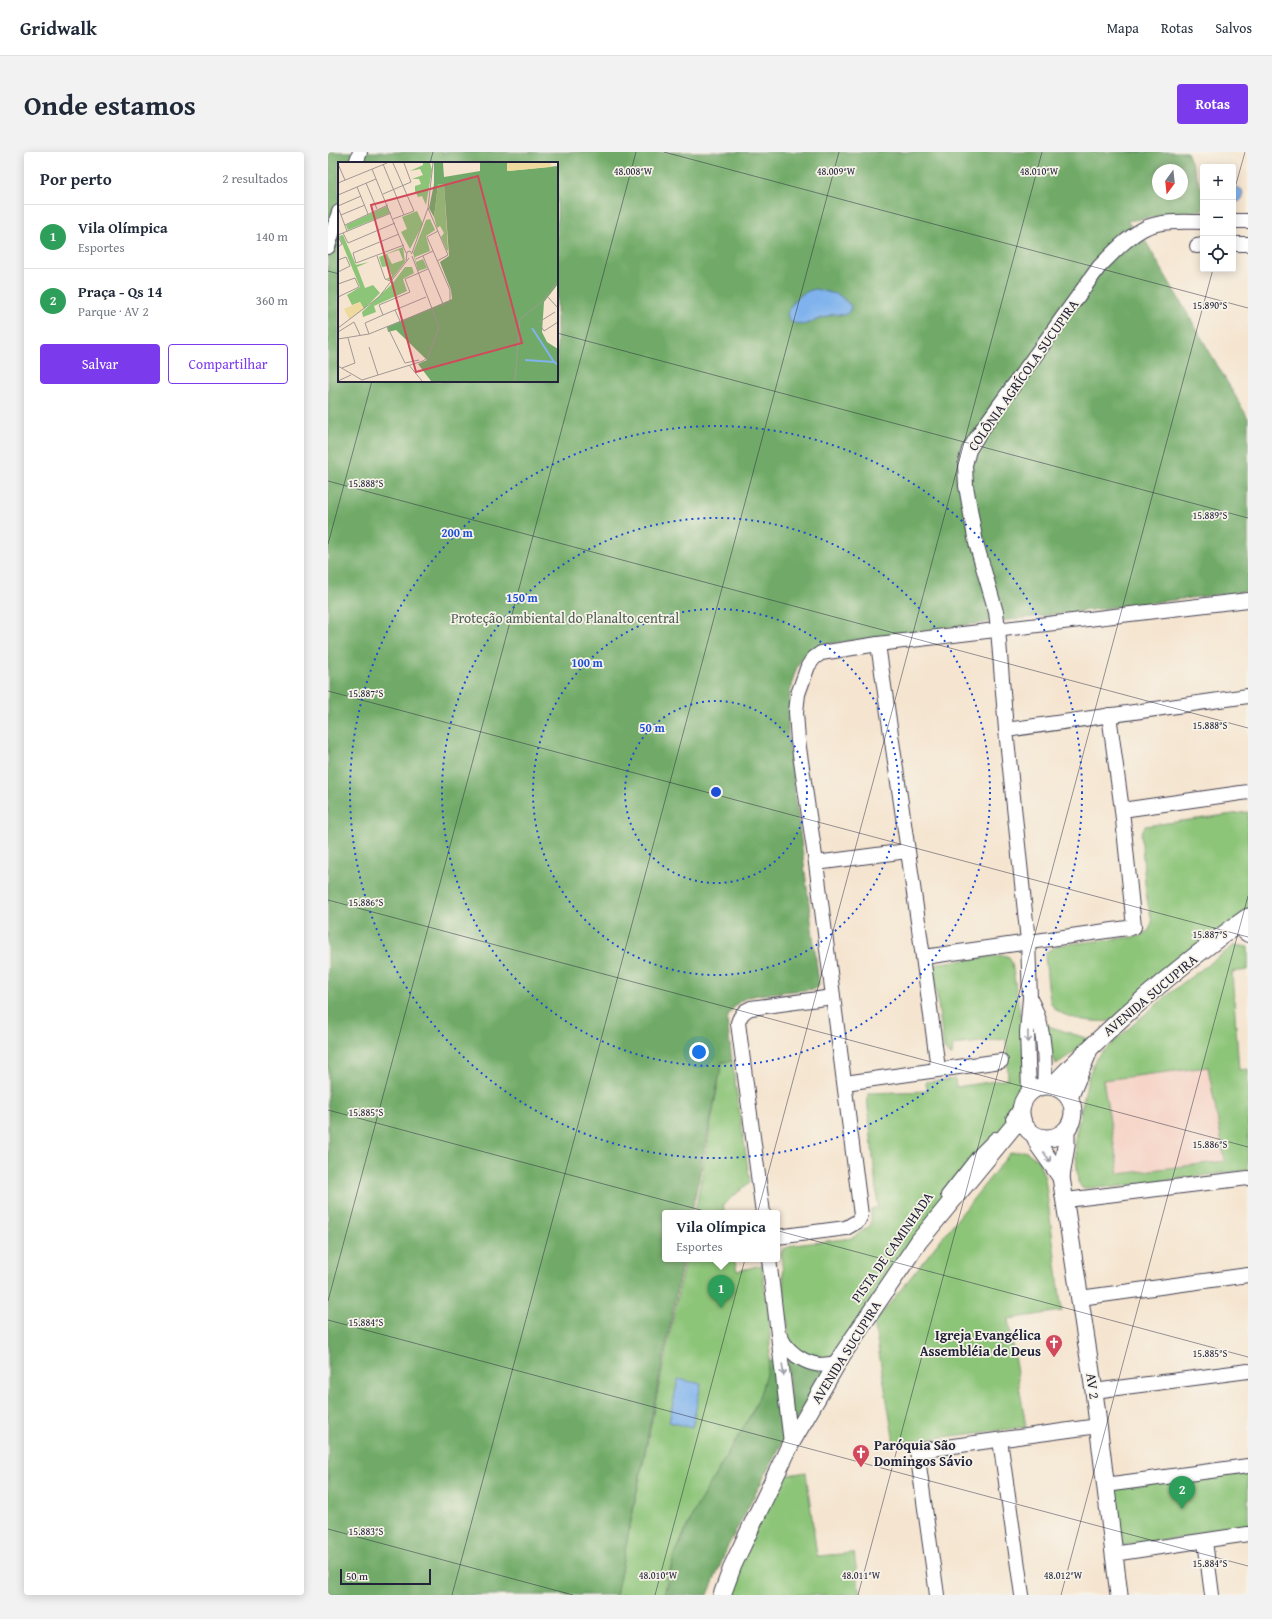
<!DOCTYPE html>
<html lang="pt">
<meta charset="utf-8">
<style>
body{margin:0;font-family:"Gentium Book Plus",serif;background:#f2f2f3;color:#1f2937}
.controls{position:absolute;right:12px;top:12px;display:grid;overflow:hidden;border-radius:4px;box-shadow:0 2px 10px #0003}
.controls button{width:36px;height:36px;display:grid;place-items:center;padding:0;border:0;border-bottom:1px solid #e0e1e3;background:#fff;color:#1f2937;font:20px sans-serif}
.compass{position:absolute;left:824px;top:12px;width:36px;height:36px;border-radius:50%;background:#fff;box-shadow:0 2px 10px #0003;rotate:195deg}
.scale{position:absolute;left:12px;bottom:10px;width:91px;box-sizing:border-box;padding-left:4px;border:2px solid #22223b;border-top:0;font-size:11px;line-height:14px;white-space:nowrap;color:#22223b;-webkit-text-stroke:3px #f7f3e8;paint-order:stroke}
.you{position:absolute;left:371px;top:900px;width:14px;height:14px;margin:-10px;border:3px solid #fff;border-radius:50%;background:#1a73e8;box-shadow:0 0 0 6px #1a73e833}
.badge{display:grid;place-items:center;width:26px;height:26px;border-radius:50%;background:#7c3aed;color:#fff;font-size:13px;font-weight:700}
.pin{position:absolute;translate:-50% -33px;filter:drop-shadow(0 1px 2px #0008)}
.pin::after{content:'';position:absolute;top:21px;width:14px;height:12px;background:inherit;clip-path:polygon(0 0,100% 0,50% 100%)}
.popup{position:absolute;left:334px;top:1058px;width:118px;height:52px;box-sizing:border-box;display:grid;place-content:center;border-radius:4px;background:#fff;filter:drop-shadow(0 1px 3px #0005);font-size:13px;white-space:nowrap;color:#747a83}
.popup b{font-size:15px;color:#1f2937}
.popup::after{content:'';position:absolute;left:50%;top:100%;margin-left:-8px;border:8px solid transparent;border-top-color:#fff}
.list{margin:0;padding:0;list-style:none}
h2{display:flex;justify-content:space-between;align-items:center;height:52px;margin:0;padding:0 16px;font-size:17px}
h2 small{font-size:13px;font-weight:400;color:#747a83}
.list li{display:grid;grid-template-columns:26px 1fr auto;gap:12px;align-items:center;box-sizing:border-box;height:64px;padding:0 16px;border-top:1px solid #e0e1e3}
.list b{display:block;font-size:15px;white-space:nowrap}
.list p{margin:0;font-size:13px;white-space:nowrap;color:#747a83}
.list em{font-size:13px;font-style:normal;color:#747a83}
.actions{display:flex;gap:8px;padding:12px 16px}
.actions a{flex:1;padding:9px 0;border:1px solid #7c3aed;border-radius:4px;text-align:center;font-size:14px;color:#7c3aed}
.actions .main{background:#7c3aed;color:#fff}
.icon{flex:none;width:22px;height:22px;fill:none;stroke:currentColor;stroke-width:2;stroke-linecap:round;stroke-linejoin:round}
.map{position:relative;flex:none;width:920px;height:1443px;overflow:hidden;border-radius:4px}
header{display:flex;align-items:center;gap:24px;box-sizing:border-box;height:56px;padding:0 20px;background:#fff;border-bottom:1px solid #e0e1e3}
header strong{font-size:19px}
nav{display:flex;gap:22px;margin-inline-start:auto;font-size:14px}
.intro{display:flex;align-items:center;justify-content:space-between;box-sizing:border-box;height:96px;padding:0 24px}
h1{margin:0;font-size:28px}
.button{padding:10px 18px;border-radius:4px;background:#7c3aed;color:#fff;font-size:14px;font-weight:700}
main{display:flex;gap:24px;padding:0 24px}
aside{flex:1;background:#fff;border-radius:4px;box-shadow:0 2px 10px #0003}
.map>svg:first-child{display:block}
</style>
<header>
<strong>Gridwalk</strong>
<nav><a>Mapa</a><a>Rotas</a><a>Salvos</a></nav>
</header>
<div class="intro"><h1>Onde estamos</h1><a class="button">Rotas</a></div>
<main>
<aside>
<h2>Por perto<small>2 resultados</small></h2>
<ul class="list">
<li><span class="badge" style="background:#2e9e5b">1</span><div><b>Vila Olímpica</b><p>Esportes</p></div><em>140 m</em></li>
<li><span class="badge" style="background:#2e9e5b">2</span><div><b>Praça - Qs 14</b><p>Parque · AV 2</p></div><em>360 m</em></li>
</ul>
<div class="actions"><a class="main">Salvar</a><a>Compartilhar</a></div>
</aside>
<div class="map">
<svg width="920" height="1443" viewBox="0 0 920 1443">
<rect width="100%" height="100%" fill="#f7f3e8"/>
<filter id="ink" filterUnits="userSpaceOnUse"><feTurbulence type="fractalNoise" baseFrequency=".025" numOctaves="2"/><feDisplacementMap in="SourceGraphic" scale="8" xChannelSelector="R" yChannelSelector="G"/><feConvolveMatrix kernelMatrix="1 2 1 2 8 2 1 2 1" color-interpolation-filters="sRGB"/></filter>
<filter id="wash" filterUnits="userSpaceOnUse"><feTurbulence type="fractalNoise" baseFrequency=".012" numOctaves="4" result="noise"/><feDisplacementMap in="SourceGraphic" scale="16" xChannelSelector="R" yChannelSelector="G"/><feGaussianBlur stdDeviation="0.9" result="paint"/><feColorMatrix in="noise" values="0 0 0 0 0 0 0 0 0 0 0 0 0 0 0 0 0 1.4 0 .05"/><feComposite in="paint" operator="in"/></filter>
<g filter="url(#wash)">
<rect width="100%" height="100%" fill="#f5e5d0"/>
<polygon fill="#f6d2c5" points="880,915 897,1009 791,1023 775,928"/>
<g fill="#8cc478" stroke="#57735a" fill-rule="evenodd">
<path d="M920 660V758L782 869C768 871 732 867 724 853 720 847 719 816 717 807L718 800 731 793 813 784 821 778 824 770 818 743 813 682 817 674Z"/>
<path d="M907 793 920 795V818L904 820 911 918 920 917V1018L787 1035 754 1036 750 1030 747 987 760 926 768 906 809 869 852 833ZM880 915 897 1009 791 1022 775 928Z"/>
<path d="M676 803 681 805 684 811 694 875 698 937 689 960 509 1201C492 1210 485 1210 471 1197 466 1193 463 1191 461 1185L453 1102 455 1097 466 1093 524 1086 543 1073V1057L550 1055 539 946 541 941 600 939 597 930 627 927 628 935 680 927 678 887 625 893 624 903 620 902 616 896 605 814 612 811Z"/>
<polygon points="713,868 723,875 764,888 728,912"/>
<polygon points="404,909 422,1030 395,1053 397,1061 367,1061 394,910"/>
<polygon points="697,999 710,1008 717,1026 734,1159 680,1167 698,1275 566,1291 546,1171 682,1001"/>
<path d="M357 1107H406L409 1119 434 1113C437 1144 445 1178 441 1209 436 1244 417 1273 399 1303 373 1347 345 1392 336 1443H288Z"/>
<polygon points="478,1320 489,1404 526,1401 532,1443 398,1443 449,1329 460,1323"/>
<polygon points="920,1320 920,1377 793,1394 785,1337"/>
</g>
<g fill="#71aa68" stroke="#4a6652" fill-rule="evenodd">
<path d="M0 0H859L875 40V58L799 69 818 90 920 266V439L656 471 499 492C493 494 486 496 481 499 460 514 460 562 460 585L491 831 490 835 486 837C471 839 427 841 416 847 408 851 401 860 399 868L404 909 394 910 364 1061H337V1107H355L288 1443H0ZM11 11H229V229H11ZM830 18H854V42H830ZM523 154 516 163 505 162 475 173Z"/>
<polygon points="459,1203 500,1214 464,1275"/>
<polygon points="441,1209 445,1209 456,1287 400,1394 380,1443 337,1443 346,1405 369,1354 424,1261 432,1243"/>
</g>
<g fill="#80b3ed" stroke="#516a94">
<polygon points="909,35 914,38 915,45 912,49 908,50 905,48 905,37"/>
<path d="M487 137 511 143 523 154 521 160 516 163 505 162 475 173 463 170 459 162C465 148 472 141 487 137Z"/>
<polygon points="350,1227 373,1232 364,1276 341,1270"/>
</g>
</g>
<g filter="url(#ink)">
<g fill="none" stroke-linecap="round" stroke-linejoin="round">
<defs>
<g id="pedestrian">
<path d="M683 967C691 957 695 945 702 934"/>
<polyline points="618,1043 651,1001 667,985"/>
</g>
<g id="minor">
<polyline points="28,11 32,0"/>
<polyline points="905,69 920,69"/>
<polyline points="905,92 920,92"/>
<polyline points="869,94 875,93"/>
<polyline points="0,95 11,60"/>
<path d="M550 492C570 633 592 775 610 917"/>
<polyline points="781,563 794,658"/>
<polyline points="678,578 920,544"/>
<polyline points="488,711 579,699"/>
<polyline points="907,774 920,783"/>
<polyline points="596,805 806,775 794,658 920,640"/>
<path d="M703 849C717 874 718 905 716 934"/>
<polyline points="517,931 673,909"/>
<path d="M701 940 699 880 702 846 700 789 678 578 670 477 668 460 648 391 638 334 637 313 641 298 652 280 771 115C785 101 800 84 819 75 835 68 858 70 875 70"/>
<polyline points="738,1048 920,1026"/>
<path d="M435 1061 410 871C412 864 415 859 423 856L505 845"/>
<polyline points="449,1085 518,1076 530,1069 533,1063 488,711 470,589 468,560 470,542 480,514 486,506 493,501 550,492 920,448"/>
<polyline points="441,1107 463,1291"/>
<polyline points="752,1146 920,1123"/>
<path d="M452 1184C462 1205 488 1220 511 1209"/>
<polyline points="766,1239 920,1219"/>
<polyline points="672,1288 694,1443"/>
<polyline points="777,1333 920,1314"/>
<polyline points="877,1389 884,1443"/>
<polyline points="785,1402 920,1382"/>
<polyline points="609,1443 589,1299 770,1274"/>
</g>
<g id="tertiary">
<circle cx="719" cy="960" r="26"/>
<path d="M724 934C784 872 849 814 920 765"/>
<polyline points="741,946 760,901"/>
<polyline points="738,979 738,994 733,1025 766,1239 791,1443"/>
<polyline points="707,984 711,994 733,1025"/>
<polyline points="394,1443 405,1413 463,1291 514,1203 591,1089 693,965"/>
</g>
</defs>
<use href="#pedestrian" stroke="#423f51" stroke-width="12"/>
<use href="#minor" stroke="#423f51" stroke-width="16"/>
<use href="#tertiary" stroke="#423f51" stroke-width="19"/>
<use href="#pedestrian" stroke="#fff" stroke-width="10"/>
<use href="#minor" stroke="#fff" stroke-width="14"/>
<use href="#tertiary" stroke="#fff" stroke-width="17"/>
</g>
<defs><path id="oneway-shaft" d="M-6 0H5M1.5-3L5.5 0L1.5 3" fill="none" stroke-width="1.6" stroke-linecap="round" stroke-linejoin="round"/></defs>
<g stroke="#9c9ca7">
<use href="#oneway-shaft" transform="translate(700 885) rotate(89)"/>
<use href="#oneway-shaft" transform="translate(719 1005) rotate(55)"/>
<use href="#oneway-shaft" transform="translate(455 1218) rotate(83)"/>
</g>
</g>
<path fill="none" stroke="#22223b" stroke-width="1" stroke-opacity="0.45" d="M336 0 920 156M102 11 105 0M905 43 917 0M0 119 11 122M229 181 920 366M0 329 920 576M0 392 44 229M0 539 920 785M0 748 920 995M0 958 920 1205M0 1149 308 0M0 1168 920 1414M0 1377 245 1443M124 1443 511 0M327 1443 714 0M530 1443 885 117M733 1443 920 744"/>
<g fill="none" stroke="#1d4ed8" stroke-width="2" stroke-dasharray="2 4">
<circle cx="388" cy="640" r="91"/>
<circle cx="388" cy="640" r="183"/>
<circle cx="388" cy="640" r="274"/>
<circle cx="388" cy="640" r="366"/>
</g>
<defs>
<symbol id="church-pin" viewBox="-11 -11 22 30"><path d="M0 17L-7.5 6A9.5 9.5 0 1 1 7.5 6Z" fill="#d1495b" stroke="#f7f3e8"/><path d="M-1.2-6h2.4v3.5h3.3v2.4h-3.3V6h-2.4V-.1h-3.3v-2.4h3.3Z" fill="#fff"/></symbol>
</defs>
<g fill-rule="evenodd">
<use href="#church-pin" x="716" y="1181" width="20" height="27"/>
<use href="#church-pin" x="523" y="1291" width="20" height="27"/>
</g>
<g text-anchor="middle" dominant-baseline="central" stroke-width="3.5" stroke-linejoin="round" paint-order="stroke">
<g font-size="14" fill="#22223b" stroke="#f7f3e8">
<text transform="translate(695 223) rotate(-55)">COLÔNIA AGRÍCOLA SUCUPIRA</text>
<text transform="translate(822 843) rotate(-40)">AVENIDA SUCUPIRA</text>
<text transform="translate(564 1095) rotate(-55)">PISTA DE CAMINHADA</text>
<text transform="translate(518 1200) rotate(-58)">AVENIDA SUCUPIRA</text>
<text transform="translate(765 1234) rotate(82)">AV 2</text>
</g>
<g font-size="14" fill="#475b50" stroke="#f7f3e8">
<text x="237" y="466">Proteção ambiental do Planalto central</text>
</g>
<g font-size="14" font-weight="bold" fill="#22223b" stroke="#f7f3e8" text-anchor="end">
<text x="713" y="1183">Igreja Evangélica<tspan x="713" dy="16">Assembléia de Deus</tspan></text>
<text x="546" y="1293" text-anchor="start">Paróquia São<tspan x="546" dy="16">Domingos Sávio</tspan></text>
</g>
</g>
<g transform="translate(10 10)">
<rect width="220" height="220" fill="#f5e5d0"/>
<path d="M85 1H92L94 8 88 43 84 34 80 35 77 29V24L83 22 81 17H74L85 13 82 7 72 9 85 3ZM106 21 110 88 109 89 103 75 106 71 102 64 99 66 96 55 100 22ZM49 44 52 51 10 68 8 63ZM79 49 85 62 72 87 63 70 69 67 64 55ZM92 57 97 68 88 74 92 89 77 95 78 100 85 97 89 106 80 109 75 91 88 58ZM5 73 18 103 31 100 19 105 27 126 35 123 42 131 26 147 22 140 14 143 9 133 22 125 1 74ZM65 85 67 100 53 118 48 117 54 114 50 104 44 105 41 95ZM61 88 65 98 54 102 49 92ZM67 105H74L76 111 65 117 69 129 36 144 38 150 25 155 24 150 54 122Z" fill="#8cc478" fill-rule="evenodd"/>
<path d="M96 1H105L106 15 142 9V1H169V9L220 4V122L206 140 204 170 209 180 220 187V219H93L80 202 89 198 58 168 50 170 49 165 114 137 113 128 102 100 111 94 106 22H100L96 55 91 46 96 22Z" fill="#71aa68"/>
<path d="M169 1H213V5L169 9ZM22 140 26 147 11 157 6 147Z" fill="#eeda9e"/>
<path fill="none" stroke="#80b3ed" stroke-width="2" d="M194 166 216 200M187 198 216 200 220 203"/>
<path fill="none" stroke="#a19794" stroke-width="1" d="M0 2 7 18M45 2 66 53M34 7 68 91M0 21 49 1M28 21 39 47M19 25 30 52M45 32 73 20 66 1M0 33 38 17M0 44 23 34M0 45 9 69M90 46 110 93 99 99M3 53 27 43M55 57 76 49 55 1M7 63 50 43M5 71 10 81 57 61M61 72 15 91 18 101 66 83M0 73 53 51M0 74 4 82 0 85M74 91 90 46 95 1M39 94 47 117 55 120M85 94 105 142M78 97 95 89M0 98 8 95 12 104 0 110M68 99 69 90 72 89 74 92M0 122 17 116 21 125 0 135M209 134 220 146M57 148 62 159M45 153 88 135M201 160 217 150M49 164 67 201 81 198M203 164 206 169 220 160M0 166 41 135 71 96M0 170 16 160 22 173M31 172 27 161 45 153 41 143 72 130 67 117 90 107M0 177 31 172 112 139V128L89 75 100 69M31 185 40 213M71 203 84 219M0 204 24 218 85 199 90 195 101 165 74 94M4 206 17 201 10 176M0 219 13 213M177 219 182 157 205 139 220 119"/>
<path fill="#d1495b" fill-opacity="0.15" stroke="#d1495b" stroke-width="2" d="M140 14 184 181 78 210 33 43Z"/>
<rect width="220" height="220" fill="none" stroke="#22223b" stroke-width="2"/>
</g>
<g font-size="10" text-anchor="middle" fill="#22223b" stroke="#f7f3e8" stroke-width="3.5" stroke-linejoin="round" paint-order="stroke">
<text x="305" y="23">48.008°W</text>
<text x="508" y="23">48.009°W</text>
<text x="711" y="23">48.010°W</text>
<text x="882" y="157">15.890°S</text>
<text x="38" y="335">15.888°S</text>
<text x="882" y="367">15.889°S</text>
<text x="38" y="545">15.887°S</text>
<text x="882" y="577">15.888°S</text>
<text x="38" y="754">15.886°S</text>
<text x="882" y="786">15.887°S</text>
<text x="38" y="964">15.885°S</text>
<text x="882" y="996">15.886°S</text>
<text x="38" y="1174">15.884°S</text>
<text x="882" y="1205">15.885°S</text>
<text x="38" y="1383">15.883°S</text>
<text x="882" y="1415">15.884°S</text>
<text x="330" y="1427">48.010°W</text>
<text x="533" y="1427">48.011°W</text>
<text x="735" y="1427">48.012°W</text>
</g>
<circle cx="388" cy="640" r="6" fill="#1d4ed8" stroke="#f7f3e8" stroke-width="2"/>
<g font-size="12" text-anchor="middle" font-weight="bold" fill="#1d4ed8" stroke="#f7f3e8" stroke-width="3.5" stroke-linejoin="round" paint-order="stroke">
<text x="129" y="385">200 m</text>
<text x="194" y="450">150 m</text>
<text x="259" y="515">100 m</text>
<text x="324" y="580">50 m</text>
</g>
</svg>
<div class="controls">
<button>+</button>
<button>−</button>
<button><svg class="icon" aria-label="locate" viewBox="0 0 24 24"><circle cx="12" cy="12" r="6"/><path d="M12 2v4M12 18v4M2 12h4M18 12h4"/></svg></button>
</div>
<svg class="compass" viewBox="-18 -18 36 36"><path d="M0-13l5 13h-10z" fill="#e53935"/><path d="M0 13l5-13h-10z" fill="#747a83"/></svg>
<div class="scale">50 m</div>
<div class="you"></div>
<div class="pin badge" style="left:393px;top:1156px;background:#2e9e5b">1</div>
<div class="popup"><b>Vila Olímpica</b>Esportes</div>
<div class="pin badge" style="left:854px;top:1357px;background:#2e9e5b">2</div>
</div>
</main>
